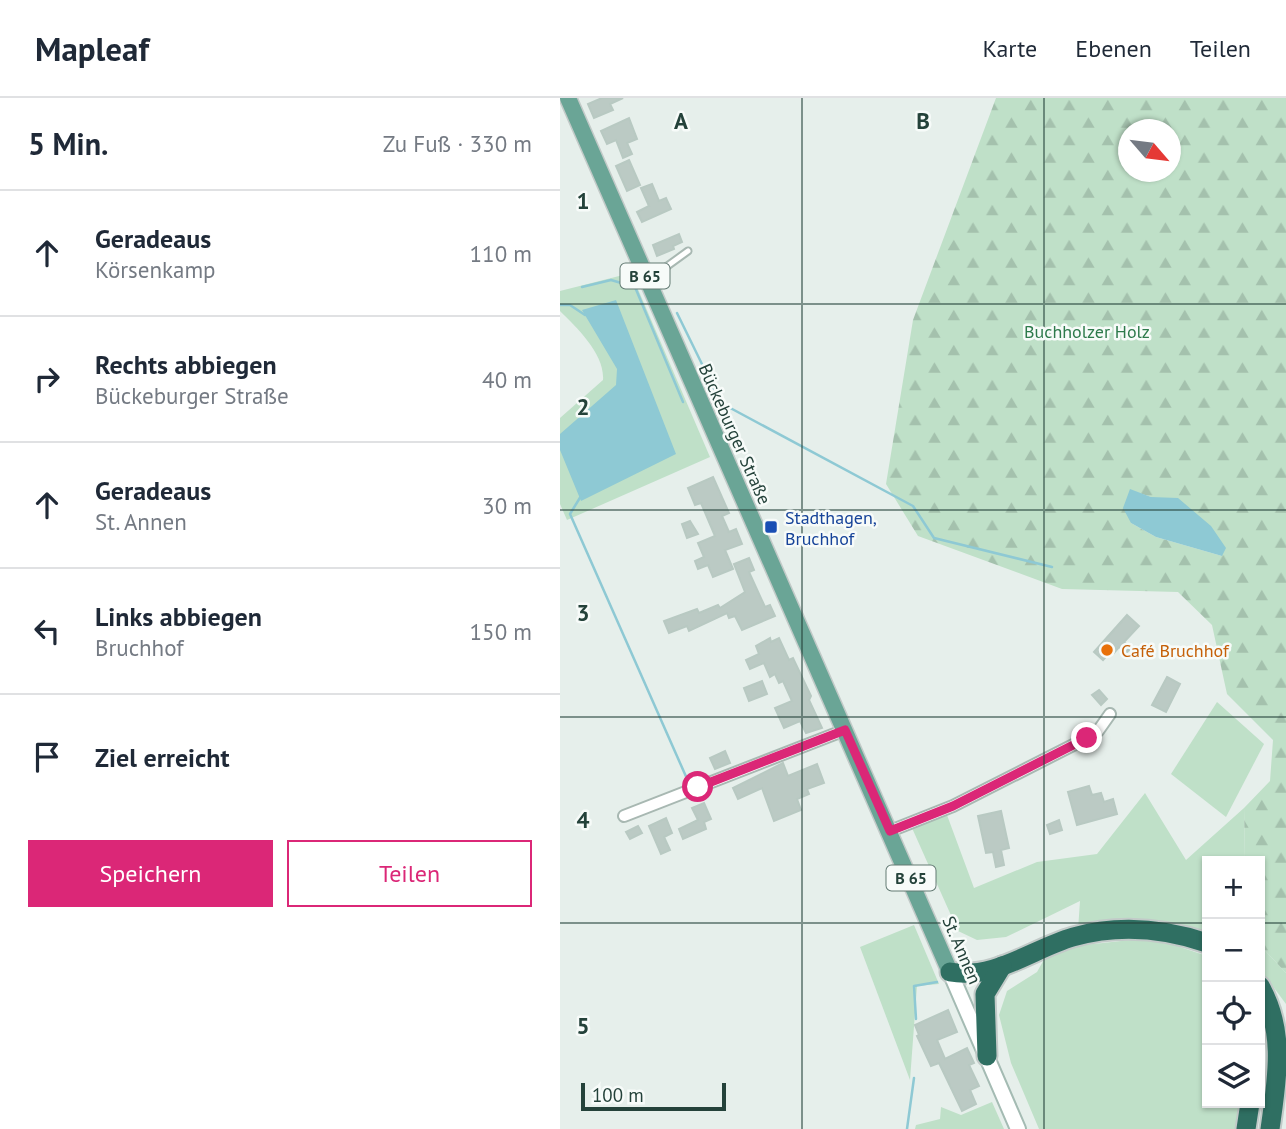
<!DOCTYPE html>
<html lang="de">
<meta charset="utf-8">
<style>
body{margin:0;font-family:"PT Sans",sans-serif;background:#f2f2f3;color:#1f2937}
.controls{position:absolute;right:21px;bottom:21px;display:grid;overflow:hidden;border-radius:0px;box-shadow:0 2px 5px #0004}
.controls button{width:63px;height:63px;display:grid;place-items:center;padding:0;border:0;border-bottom:2px solid #e0e1e3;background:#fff;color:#1f2937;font:35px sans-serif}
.compass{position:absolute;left:558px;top:21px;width:63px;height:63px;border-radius:50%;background:#fff;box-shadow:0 2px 5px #0004;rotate:118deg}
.scale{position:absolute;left:21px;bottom:18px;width:145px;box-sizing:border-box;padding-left:7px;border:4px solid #24423a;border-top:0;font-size:19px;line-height:24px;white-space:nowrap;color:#24423a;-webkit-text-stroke:5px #f7fbf9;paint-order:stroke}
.stop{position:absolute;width:21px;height:21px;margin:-16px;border:5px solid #db2777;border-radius:50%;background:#fff}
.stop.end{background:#db2777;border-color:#fff;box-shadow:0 2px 7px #0008}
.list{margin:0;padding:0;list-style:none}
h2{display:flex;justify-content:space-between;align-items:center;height:91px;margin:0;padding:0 28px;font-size:30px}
h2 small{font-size:23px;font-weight:400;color:#747a83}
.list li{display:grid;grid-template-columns:46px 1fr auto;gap:21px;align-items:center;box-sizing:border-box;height:126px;padding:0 28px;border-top:2px solid #e0e1e3}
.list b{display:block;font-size:26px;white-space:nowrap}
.list p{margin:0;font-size:23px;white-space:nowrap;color:#747a83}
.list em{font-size:23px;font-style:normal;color:#747a83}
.actions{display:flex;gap:14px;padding:21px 28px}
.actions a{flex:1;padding:16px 0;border:2px solid #db2777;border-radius:0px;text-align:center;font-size:24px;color:#db2777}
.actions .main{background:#db2777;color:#fff}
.icon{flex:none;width:38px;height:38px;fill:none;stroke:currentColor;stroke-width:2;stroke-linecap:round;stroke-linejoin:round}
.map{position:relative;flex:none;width:726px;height:1031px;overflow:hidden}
header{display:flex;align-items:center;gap:42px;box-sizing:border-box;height:98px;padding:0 35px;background:#fff;border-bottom:2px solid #e0e1e3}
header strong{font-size:33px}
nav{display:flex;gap:38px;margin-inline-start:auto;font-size:24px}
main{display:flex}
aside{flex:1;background:#fff}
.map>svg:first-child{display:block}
</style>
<header>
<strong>Mapleaf</strong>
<nav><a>Karte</a><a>Ebenen</a><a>Teilen</a></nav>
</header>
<main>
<aside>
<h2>5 Min.<small>Zu Fuß · 330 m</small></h2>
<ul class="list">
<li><svg class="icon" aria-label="ahead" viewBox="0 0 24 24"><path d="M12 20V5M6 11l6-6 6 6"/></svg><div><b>Geradeaus</b><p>Körsenkamp</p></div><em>110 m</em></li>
<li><svg class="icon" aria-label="right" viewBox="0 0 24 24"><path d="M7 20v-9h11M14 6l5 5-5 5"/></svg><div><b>Rechts abbiegen</b><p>Bückeburger Straße</p></div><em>40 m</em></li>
<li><svg class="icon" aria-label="ahead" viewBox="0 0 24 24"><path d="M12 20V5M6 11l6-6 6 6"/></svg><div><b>Geradeaus</b><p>St. Annen</p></div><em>30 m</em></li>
<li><svg class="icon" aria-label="left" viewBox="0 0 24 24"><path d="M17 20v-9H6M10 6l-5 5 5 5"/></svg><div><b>Links abbiegen</b><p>Bruchhof</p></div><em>150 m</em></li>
<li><svg class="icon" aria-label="arrive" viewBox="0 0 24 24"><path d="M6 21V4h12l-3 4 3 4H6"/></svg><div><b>Ziel erreicht</b></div></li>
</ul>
<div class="actions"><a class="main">Speichern</a><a>Teilen</a></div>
</aside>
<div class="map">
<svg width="726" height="1031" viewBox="0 0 726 1031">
<defs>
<pattern id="forest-firs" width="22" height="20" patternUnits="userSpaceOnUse" patternTransform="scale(1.75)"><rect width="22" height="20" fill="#bfe0c8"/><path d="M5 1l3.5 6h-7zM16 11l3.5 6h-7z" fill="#a4c1ad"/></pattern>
</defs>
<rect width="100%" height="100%" fill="#e6efeb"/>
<g fill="#bfe0c8">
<path d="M71 175 150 359 7 422 0 406V320L43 282C45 256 17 230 0 213V193Z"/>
<polygon points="657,604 704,646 666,719 611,676"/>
<path d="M585 695 626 762 684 710 685 763H647V835C600 820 566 826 518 832L520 803 446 839 417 842 398 833 352 730 387 717 414 790 477 764 537 756Z"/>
<polygon points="354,827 379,886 357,888 350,982 300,849"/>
<polygon points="580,841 614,847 647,858 647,1005 683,1005 678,1031 479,1031 451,965 439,917 447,893 477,874 486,858 524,847"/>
<polygon points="700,847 726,875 726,906 700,871"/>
<polygon points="432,1004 444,1031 355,1031 356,1027 380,1021 381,1009 401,1017"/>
</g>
<path fill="url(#forest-firs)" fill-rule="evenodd" d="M436 0H726V875L700 847V763H685L684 710 710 683 713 642 667 596 652 527 618 494 502 491 358 438 326 386 353 222ZM568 32H610V74H568ZM570 392 591 399 662 458 596 439 571 425Z"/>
<g fill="#8ec9d4">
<polygon points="56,202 116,356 21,403 0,352 0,336 56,287 57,271 22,212"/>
<polygon points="570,391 591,399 618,400 651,428 666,450 662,458 596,439 571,425 563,410"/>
</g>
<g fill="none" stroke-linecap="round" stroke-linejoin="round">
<g stroke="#8ec9d4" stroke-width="2.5">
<polyline points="22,189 51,182 75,189 123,304"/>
<polyline points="0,207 10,207 25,217"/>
<polyline points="117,215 161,305 353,408 374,440 492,469"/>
<polyline points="21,398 10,416 128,683"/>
<polyline points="356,921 354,888 377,884"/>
<polyline points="347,1031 354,980"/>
</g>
</g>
<g fill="#bbcac4" stroke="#b8c9c2" stroke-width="2">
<polygon points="42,0 63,0 50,6 53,12 34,20 28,6"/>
<polygon points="69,20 77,41 67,45 72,56 63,60 56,42 47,46 41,33"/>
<polygon points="69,62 80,87 67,93 56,68"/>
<polygon points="92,86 99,103 106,100 111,111 82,124 77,114 89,108 81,90"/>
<polygon points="119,136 122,144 113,148 114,151 97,158 93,147"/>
<polygon points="153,379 169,415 162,418 169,434 176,431 182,446 165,452 173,471 153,479 148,467 138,471 135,463 144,459 138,445 155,438 141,405 135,407 128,390"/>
<polygon points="130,423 138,436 127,440 122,426"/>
<polygon points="189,460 194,472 189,474 205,509 210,507 215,518 182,532 175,518 169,520 167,515 129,533 127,528 109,535 104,523 137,511 139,515 158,507 160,510 185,494 174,466"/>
<polygon points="567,517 579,528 564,544 571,550 566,555 559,549 554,555 551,553 543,562 534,554"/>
<polygon points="210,540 211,544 219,540 229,562 233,560 251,598 249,602 262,630 246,635 240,623 224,630 215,610 232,603 223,583 219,585 215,576 210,579 204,565 190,571 186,562 199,556 196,548"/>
<polygon points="607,579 620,586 606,614 592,607"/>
<polygon points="202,583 207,596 189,603 184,590"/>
<polygon points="539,592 547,601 541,607 532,597"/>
<polygon points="165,653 170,665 155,671 150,660"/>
<polygon points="223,665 228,678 257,666 264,685 247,691 249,696 237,701 241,712 214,723 202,690 178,701 173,690"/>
<polygon points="529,688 532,697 541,695 544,704 553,701 557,716 517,727 508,694"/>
<polygon points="144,705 151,721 144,724 146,731 123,741 119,731 138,722 132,710"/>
<polygon points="441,713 449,750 441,752 444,767 436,769 433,754 426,755 418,718"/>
<polygon points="106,720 112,735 104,739 110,752 101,756 89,728"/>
<polygon points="499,722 502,732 490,736 487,727"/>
<polygon points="78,728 82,735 70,741 66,734"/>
<polygon points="388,912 397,934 377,942 385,961 407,950 414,965 409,967 419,988 410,992 416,1006 402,1013 379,965 371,968 357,938 359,937 355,927"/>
</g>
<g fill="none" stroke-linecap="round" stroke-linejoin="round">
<defs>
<polyline id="lane" points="88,182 128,153"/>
<g id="street">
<polyline points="64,718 285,632"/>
<polyline points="330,733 393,708 527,640 538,633 550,616"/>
</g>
<polyline id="secondary" points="390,874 458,1031"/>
<polyline id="primary" points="8,0 390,874"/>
<g id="highway">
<path d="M390 874C435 882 472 851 513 839 559 826 603 830 647 845"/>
<path d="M700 888C726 934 717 981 710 1031"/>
<polyline points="427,958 425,896 442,868"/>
<polyline points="686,1031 690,1005"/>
</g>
</defs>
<use href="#lane" stroke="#a8b8b2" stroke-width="9"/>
<use href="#street" stroke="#a8b8b2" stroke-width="14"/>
<use href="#secondary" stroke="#a4bbb3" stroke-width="18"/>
<use href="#primary" stroke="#c2cac8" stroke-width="19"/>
<use href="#highway" stroke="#c2cac8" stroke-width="23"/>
<use href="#lane" stroke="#fff" stroke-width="5"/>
<use href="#street" stroke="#fff" stroke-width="10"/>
<use href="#secondary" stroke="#fff" stroke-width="14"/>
<use href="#primary" stroke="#6aa596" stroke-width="16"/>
<use href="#highway" stroke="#2f6f62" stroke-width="19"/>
</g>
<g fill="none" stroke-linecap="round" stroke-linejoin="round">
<polyline stroke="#db2777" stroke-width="9" points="138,689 285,632 330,733 393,708 527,640"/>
</g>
<path fill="none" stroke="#24423a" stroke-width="2" stroke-opacity="0.55" d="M242 0V1031M484 0V1031M0 206H726M0 412H726M0 619H726M0 825H647M700 825H726"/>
<rect fill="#1a4fb4" stroke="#f7fbf9" stroke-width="2.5" x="204" y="422" width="14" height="14" rx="3.5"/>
<circle fill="#e8710a" stroke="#f7fbf9" stroke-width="2.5" cx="547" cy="552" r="7"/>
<g text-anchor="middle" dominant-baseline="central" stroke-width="5" stroke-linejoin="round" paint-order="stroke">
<g fill="#f7fbf9" stroke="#637a73" stroke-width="2">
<rect x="60.5" y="165.5" width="49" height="25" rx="5"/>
<rect x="326.5" y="767.5" width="49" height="25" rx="5"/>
</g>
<g font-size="16" font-weight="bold" fill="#24423a">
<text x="85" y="178">B 65</text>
<text x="351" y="780">B 65</text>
</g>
<g font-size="18" fill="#2d7a4b" stroke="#f7fbf9">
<text x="527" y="233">Buchholzer Holz</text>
</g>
<g font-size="18" fill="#24423a" stroke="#f7fbf9">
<text transform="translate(175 336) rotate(66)">Bückeburger Straße</text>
<text transform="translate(402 852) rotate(67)">St. Annen</text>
</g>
<g font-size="18" fill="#164399" stroke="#f7fbf9" text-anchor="start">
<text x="225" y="419">Stadthagen,<tspan x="225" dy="21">Bruchhof</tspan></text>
</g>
<g font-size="18" fill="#c56008" stroke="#f7fbf9" text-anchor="start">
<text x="561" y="552">Café Bruchhof</text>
</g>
</g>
<g font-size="23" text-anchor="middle" font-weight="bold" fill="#24423a" stroke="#f7fbf9" stroke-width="5" stroke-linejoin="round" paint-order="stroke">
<text x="121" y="31">A</text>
<text x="363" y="31">B</text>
<text x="23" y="111">1</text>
<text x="23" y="317">2</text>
<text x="23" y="523">3</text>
<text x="23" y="730">4</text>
<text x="23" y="936">5</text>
</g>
</svg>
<div class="controls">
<button>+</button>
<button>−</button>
<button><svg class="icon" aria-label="locate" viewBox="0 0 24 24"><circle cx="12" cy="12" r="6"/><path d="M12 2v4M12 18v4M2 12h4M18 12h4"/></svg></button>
<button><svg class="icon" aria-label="layers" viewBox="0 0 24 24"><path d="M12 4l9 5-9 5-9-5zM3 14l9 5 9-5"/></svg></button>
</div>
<svg class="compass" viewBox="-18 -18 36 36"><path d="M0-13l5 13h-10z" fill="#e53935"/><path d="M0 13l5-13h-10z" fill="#747a83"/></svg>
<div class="scale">100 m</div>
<div class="stop" style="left:138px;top:689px"></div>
<div class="stop end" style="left:527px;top:640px"></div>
</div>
</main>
